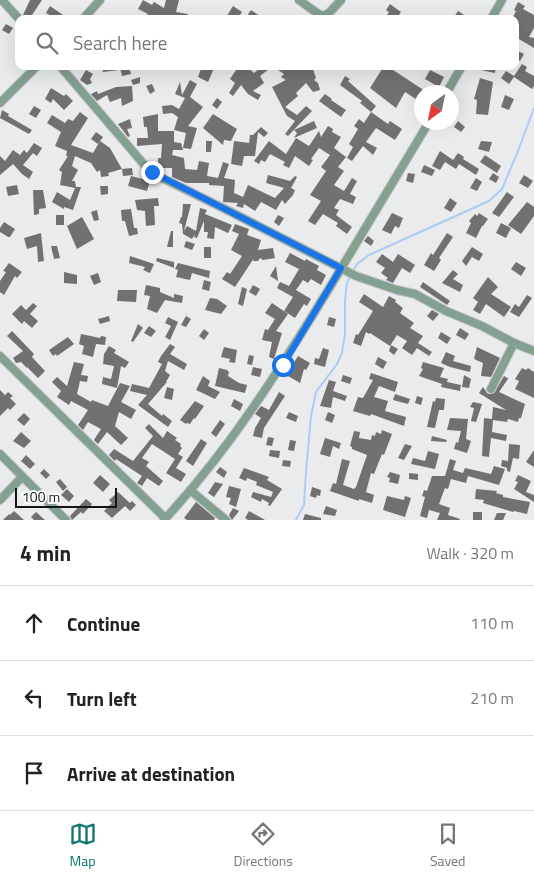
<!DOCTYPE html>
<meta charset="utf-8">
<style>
body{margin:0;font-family:"Titillium Web",sans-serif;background:#f6f6f6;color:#222}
.compass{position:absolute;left:414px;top:85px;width:45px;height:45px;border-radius:50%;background:#fff;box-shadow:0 5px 20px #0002;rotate:213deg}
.scale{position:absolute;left:15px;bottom:12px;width:102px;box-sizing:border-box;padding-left:5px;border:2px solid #151516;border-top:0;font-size:14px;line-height:18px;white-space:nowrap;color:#151516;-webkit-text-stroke:4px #f8f9fa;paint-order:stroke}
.stop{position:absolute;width:15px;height:15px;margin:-11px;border:4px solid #1a73e8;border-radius:50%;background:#fff}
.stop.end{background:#1a73e8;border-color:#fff;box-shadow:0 1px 5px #0008}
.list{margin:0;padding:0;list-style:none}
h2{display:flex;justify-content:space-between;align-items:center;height:65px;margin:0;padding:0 20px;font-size:21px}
h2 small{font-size:16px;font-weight:400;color:#767676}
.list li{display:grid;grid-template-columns:32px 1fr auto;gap:15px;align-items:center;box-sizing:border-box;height:75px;padding:0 20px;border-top:1px solid #e0e0e0}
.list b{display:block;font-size:19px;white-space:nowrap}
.list em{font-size:16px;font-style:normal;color:#767676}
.icon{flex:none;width:28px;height:28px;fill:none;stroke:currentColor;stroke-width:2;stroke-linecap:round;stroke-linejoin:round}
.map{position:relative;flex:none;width:534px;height:520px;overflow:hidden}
.search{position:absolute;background:#fff;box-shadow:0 5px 20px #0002;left:15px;right:15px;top:15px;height:55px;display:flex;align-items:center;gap:12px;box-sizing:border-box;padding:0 18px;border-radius:10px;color:#767676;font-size:19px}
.sheet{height:290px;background:#fff}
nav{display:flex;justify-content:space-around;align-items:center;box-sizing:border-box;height:70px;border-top:1px solid #e0e0e0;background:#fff;font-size:14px;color:#767676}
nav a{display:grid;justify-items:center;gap:2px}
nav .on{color:#0f766e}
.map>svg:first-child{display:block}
</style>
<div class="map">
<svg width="534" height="520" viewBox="0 0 534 520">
<rect width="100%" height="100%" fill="#eaebed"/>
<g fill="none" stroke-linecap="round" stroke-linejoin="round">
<g stroke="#accbf5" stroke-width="2">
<polyline points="352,273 357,264 369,255 489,201 502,189 518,151 534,108"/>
<polyline points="296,520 304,505 306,471 311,416 316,392 337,364 342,353 345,334 345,300 347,282 350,277"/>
</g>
</g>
<g fill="#727170">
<polygon points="30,0 42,0 32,15 38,19 25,19 23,15"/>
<polygon points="143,0 152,5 154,2 164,8 166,0 179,0 176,12 188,14 187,19 144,19 148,14 138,9"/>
<polygon points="518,2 525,6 523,9 534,15 534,28 529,37 534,38 534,48 519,39 519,36 515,34 515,19 512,19 516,11 514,10"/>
<polygon points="390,4 401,12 396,19 384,19 389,12 386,10"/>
<polygon points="50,6 69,19 57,19 46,13"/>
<polygon points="233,6 242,12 237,19 225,19"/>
<polygon points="251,10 264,19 251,19 247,16"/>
<polygon points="458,11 470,19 457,19 454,17"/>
<polygon points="6,24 13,28 9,34 2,30"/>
<polygon points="518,51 524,54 520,61 515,58"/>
<polygon points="522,64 527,67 525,71 534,76 534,86 532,89 514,77 509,84 501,78 506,71 514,76"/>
<polygon points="102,66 119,66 119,70 103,72"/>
<polygon points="129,66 131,74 122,76 120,68"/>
<polygon points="202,66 215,66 208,82 198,77"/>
<polygon points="231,66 246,66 254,73 263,66 273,66 260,76 264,83 253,91 261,95 258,100 248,94 241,85 233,96 229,93 235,83 230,79 236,70"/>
<polygon points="281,66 312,66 316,78 314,80 318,83 320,90 313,92 306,83 296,93 298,96 285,107 297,115 306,106 312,111 288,136 285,134 295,121 287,116 272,87 286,80 281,77 284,74 278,70"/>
<polygon points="384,66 387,66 422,89 422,103 405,92 396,108 370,88"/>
<polygon points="476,66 496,66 495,73 476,69"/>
<polygon points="86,70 93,74 90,79 92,83 87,85 80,80"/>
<polygon points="430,70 444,77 439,87 425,79"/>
<polygon points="345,76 350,79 348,81 376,106 371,112 360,103 362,101 340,85"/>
<polygon points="140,77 140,83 133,85 131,80"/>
<polygon points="480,78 493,82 488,115 476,114 477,100 474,99"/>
<polygon points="190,80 197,84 190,97 203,107 188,126 197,128 191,149 183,148 186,133 174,130 178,117 172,113 163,114 162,106 172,105 179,109 185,98 175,94 180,82 182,95"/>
<polygon points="152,84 155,91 150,94 146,86"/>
<polygon points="132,86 133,101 122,106 121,98 110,102 107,95 97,101 91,94 97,91 98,94 116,87"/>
<polygon points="51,88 64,96 66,94 73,101 64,110 53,99 51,103 45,99"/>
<polygon points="325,94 332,99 331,100 346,110 341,117 319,101"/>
<polygon points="505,95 514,99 509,110 501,107"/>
<polygon points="217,98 222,102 217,109 212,105"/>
<polygon points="34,106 41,110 36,118 29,114"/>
<polygon points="2,110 9,114 8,116 32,130 29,134 0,118"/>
<polygon points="80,112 88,118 71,145 93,153 100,141 110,148 122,169 108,173 109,176 101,177 100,170 97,172 91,163 75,156 72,166 78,170 72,181 75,181 76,187 81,187 73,210 64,207 64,209 52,202 57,192 70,200 75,188 60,185 62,172 59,170 68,156 66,156 67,151 55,146 61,132 47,123 52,115 65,123 68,119 73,121"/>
<polygon points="371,112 388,124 390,121 402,129 395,140 376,128 366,142 377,148 373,155 363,146 352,161 347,158 353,147 349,144 358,129 354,126 359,119 364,123"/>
<polygon points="158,114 158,131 174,131 174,142 181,143 183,150 173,150 172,155 184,158 185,169 197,170 199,161 209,163 207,176 218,178 223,162 229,164 224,178 235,180 234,193 243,197 248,185 275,198 284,188 266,183 268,175 290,181 295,176 297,177 291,188 295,190 293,195 285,204 282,200 276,210 261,202 255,211 244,204 243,208 236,206 238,203 223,202 224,186 209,185 209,183 186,183 172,177 172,168 158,168 158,158 161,158 162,144 137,146 137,138 148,138 147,127 144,127 143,117"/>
<polygon points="213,114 237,129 231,141 224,140 223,145 203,128"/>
<polygon points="130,119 132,128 127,129 130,136 128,137 118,124"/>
<polygon points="314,121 317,128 294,138 297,133 294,130"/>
<polygon points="458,121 465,127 461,132 454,127"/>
<polygon points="328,126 333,129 332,132 341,137 334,148 346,157 338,167 344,171 334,185 344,191 352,178 357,181 350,194 356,197 353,204 340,199 334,208 339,210 336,215 352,227 347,234 336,226 338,223 323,214 315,225 308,221 321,201 310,195 326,171 321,167 330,155 319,148 311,159 313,160 309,166 295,156 289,168 283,165 285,162 270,154 265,162 261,160 259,164 254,161 269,141 286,154 296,138 309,146 319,131 321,137"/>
<polygon points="261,127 268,133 264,137 258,132 255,156 244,156 242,166 231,164 234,141 249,143 250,135 253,135"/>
<polygon points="96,132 103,137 98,144 91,139"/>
<polygon points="206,141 212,141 211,152 206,152"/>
<polygon points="481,141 492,142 489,152 478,149"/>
<polygon points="34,143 42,148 37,156 33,153 23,165 33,172 29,179 22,174 13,164 0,175 0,156 5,161 13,150 20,155 24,150 27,153"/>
<polygon points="440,151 453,160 458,153 464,157 463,159 479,169 476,175 459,164 456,169 445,162 440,170 432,166"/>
<polygon points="485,155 501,166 497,173 480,162"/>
<polygon points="424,165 435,170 432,176 421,172"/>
<polygon points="132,168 133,175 123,176 122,169"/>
<polygon points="408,173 415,174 413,183 406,181"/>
<polygon points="493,173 499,177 496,183 489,179"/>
<polygon points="524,175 533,181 528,188 519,183"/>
<polygon points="131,176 150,181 147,191 128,186"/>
<polygon points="476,178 482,182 477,191 470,188"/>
<polygon points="17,185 19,194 8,196 6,187"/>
<polygon points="100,186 108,186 108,194 101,195"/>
<polygon points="33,190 43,190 46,208 39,209 39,214 34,215"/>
<polygon points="507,192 514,197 499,217 492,213"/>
<polygon points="158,198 159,206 154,206 155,225 146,226 145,211 137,210 135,200"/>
<polygon points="450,198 457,203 451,212 444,208"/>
<polygon points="527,202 534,207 534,216 521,234 508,225"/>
<polygon points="183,204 191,204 184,231 187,226 196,231 200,208 207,210 205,214 232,225 228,233 215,227 214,239 207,238 208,232 204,232 204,221 197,238 194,237 195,234 192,239 183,234 182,224 179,223 181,217 182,217"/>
<polygon points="131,209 134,228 137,228 138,234 129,236 125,221 122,221 121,210"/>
<polygon points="97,210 99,220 94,221 91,212"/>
<polygon points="392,213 403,218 399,228 395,226 391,234 382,230"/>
<polygon points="479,213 488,219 483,226 482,226 476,238 466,233 471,223 469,221 475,214 477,216"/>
<rect x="56" y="215" width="8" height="10"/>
<polygon points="278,215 284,218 279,226 274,222"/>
<polygon points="82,217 94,239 77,249 67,226"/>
<polygon points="4,222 15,229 10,237 8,237 0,232 0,228"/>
<polygon points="501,223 511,228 506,238 496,233"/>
<polygon points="235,224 249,229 247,235 261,240 258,250 273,248 275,258 263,260 260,258 258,261 253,261 254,258 235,287 222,279 227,272 230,274 242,256 231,250 239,234 232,231"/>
<polygon points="171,231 173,231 173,247 167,247"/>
<polygon points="41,233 44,261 38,262 37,246 27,249 24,238"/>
<polygon points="447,233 453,237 439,258 441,260 434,271 424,265 431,253 433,255"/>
<polygon points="368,236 374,241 371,246 364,241"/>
<polygon points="186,241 195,244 192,250 184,247"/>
<polygon points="51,246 57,246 60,258 54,259"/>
<rect x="204" y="247" width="7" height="11"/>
<polygon points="472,247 483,254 479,261 472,257 466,266 462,261"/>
<polygon points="290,253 305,261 306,259 319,266 317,270 326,275 321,285 311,279 308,283 303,280 296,290 311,299 307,306 304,304 295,318 284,311 293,297 277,288 280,282 289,286 299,269 285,262"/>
<polygon points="382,254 393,262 398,254 415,265 410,273 402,268 393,283 386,280 388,278 381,273 385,268 376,262"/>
<polygon points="130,256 154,264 150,273 143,270 145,267 129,263"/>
<polygon points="157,258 174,262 174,268 156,261"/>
<polygon points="516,262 526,268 521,276 511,269"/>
<polygon points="9,263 22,272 17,278 15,276 4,295 0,292 0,281 6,272 3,271"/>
<polygon points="178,263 210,271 209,278 192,273 190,280 176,277 178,270 175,269"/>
<polygon points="276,266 278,281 270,276"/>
<polygon points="453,270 458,274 453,279 463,285 460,292 442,283"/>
<polygon points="64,272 77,275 77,284 64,283"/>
<polygon points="98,273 101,282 94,285 90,276"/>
<polygon points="488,277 498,287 491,294 511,307 504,317 486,304 480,314 473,310 478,302 473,298"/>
<polygon points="204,280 211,282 209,291 202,289"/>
<polygon points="423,282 450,301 447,305 420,287"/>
<polygon points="146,285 160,288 160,292 174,298 174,294 183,296 182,303 165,300 157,313 147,309 150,296 144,295"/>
<polygon points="253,285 260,289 256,296 249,292"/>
<polygon points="242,287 247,289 243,306 238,304"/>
<polygon points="118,290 137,290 136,302 117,301"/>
<polygon points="364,294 383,307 389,296 396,300 395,302 403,308 400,313 414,323 410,328 423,336 418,343 432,352 429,356 417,348 412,355 402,348 407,341 397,335 390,346 370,333 369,334 366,332 361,346 353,343 356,334 358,335 373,311 359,302"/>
<polygon points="527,295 532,298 519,317 510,312 515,304 519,307"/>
<polygon points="210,298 217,299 227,306 221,314 205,310"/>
<polygon points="33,303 37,306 30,314 38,321 32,328 24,321 22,324 12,314 21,305 26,310"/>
<polygon points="272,303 288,314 276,331 282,333 274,359 269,357 272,342 262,340 265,329 268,330 275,319 265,313"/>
<polygon points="432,310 439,314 433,321 427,316"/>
<polygon points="109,316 110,321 100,324 98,319"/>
<polygon points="186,316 191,319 186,327 181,325"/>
<polygon points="168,317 178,322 170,340 165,337 171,326 165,323"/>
<polygon points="329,317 336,319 334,327 327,325"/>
<polygon points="138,324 143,328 133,342 131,341"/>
<polygon points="149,326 156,331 151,337 144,333"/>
<polygon points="460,328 469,334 465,340 456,335"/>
<polygon points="204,329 209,333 204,340 199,336"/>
<polygon points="12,331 34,354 32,357 45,371 38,378 27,367 27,368 21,362 16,363 13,358 23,351 7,336"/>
<polygon points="441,332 451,338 447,344 438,338"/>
<polygon points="81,334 100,338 101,336 106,337 105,345 96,344 93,357 82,354 84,346 79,344"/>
<polygon points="68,337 74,344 57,356 56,354 53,356 49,350"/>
<polygon points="170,344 175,347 170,354 187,364 184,370 168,361 165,371 170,375 166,382 167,382 148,404 162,416 163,414 172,421 168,427 138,405 147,395 130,391 132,384 149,388 162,364 158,362 161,356"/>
<polygon points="391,345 398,349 394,355 389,351"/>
<polygon points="109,346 116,350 114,353 129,362 125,368 121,366 117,388 102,384 103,377 111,379 114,366 103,364 104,354"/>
<polygon points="224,347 237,350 235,363 229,362 230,359 221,357"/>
<polygon points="477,347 500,358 491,377 481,376 483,363 474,359"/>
<polygon points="323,348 329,350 325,367 314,364 315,358 319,359"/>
<polygon points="446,352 455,356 453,361 471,366 470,372 450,367 441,363"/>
<polygon points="249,355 254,356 252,365 247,364"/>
<polygon points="298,356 310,363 306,370 304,369 300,383 288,376 290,373 288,372"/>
<polygon points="378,357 387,362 383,369 375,364"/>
<polygon points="74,362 84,364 81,375 88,376 87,382 80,381 77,394 91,402 92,400 108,406 120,383 130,386 121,402 136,410 131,419 119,412 115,426 128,438 121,445 107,432 98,444 94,440 101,429 88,422 83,430 78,425 88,410 71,401 69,405 57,397 61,391 52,382 57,377 67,386"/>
<polygon points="423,362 444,368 440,377 448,379 447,382 461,385 460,391 441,387 442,384 419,376 423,369 421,368"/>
<polygon points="253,367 262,369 260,377 251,375"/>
<polygon points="219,368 227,370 229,372 228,376 239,383 247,385 245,393 215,386"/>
<polygon points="522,368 526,370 528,368 534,372 534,398 515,389 519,381 515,379"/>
<polygon points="371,373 398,382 395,392 379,386 374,397 388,401 385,411 406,417 404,426 371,414 370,416 353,411 358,397 363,398 373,380 369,379"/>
<polygon points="343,375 352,378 350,384 341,381"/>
<polygon points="464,375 471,379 469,388 462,387"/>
<polygon points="203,376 210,381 208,386 220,392 215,399 196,390"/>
<polygon points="504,376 509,379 508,379 499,392 525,404 521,418 519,418 518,422 508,419 507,422 493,420 492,432 507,435 506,441 491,438 489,457 482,456 484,418 492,419 493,407 506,410 479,393 483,387 488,394 494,393"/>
<polygon points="329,380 336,382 333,391 347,396 345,401 333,397 331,408 320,406"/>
<polygon points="167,387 174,389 172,400 164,398"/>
<polygon points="0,390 5,395 8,392 13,396 10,398 16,404 10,410 8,408 0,416"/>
<polygon points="279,392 285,396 264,428 262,438 253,436 255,428 261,418 255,414 261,406 269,410"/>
<polygon points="395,394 410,399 408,404 393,400"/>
<polygon points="417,396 423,398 421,405 415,403"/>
<polygon points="436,398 445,399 444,410 439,410 435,428 427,427 433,401 435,402"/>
<polygon points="234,399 243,404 240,411 231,406"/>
<polygon points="195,401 204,406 195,419 194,418 190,424 187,423 186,424 180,420"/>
<polygon points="473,402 482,404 476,422 471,421 474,408 470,407"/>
<polygon points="289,412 298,416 296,422 286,418"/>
<polygon points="328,412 335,415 332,423 325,420"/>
<polygon points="24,413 30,419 24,426 17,420"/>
<polygon points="450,418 468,419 466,439 471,441 467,453 454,449 456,442 458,443 461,431 447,430"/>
<polygon points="220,420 225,424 216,437 211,433"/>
<polygon points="149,424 163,438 167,431 177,438 175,440 181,444 180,446 182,448 178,454 183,457 176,468 186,474 181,482 166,473 175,459 152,444 142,458 149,462 146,466 163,481 159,486 147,478 142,486 137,483 142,476 116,459 115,461 109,455 114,449 133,461 153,436 145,428"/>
<polygon points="382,430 392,434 384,455 382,454 374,474 371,473 366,492 374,495 372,503 359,499 359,501 330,491 333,483 336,484 342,459 350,461 343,485 354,489 356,487 367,455 352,449 352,447 350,446 354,431 360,432 359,438 371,440 372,435 375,436 376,432 381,434"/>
<polygon points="21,432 31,441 24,448 13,441"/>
<polygon points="432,436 447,440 446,442 431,441"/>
<polygon points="268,437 274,438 272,446 266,445"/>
<polygon points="325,438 341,443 339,449 333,446 330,457 320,454"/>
<polygon points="201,439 207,443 193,466 186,461"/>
<polygon points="290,440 296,441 294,451 288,450"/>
<polygon points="405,444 412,446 404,460 398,458"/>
<polygon points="509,444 520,445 519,459 513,458 510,472 507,471 507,468 501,466 502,460 508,461"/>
<polygon points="270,450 280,451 279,458 269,456"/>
<polygon points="534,450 534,467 526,462"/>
<polygon points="428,451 439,454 435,469 411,464 413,458 425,461"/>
<polygon points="26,455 35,464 30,469 21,461"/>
<polygon points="450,459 456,461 453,470 463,473 465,468 491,474 494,466 505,469 499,485 468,476 466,483 451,479 448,489 445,488 439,504 450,508 448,515 460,519 459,520 437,520 440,513 429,510 427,518 420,516 425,497 422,496 424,490 427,491 432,476 445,476"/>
<polygon points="283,460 291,461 290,467 282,466"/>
<polygon points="220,467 227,472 224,478 216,472"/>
<polygon points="244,468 269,477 267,480 282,489 270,506 268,505 269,503 262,499 261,502 251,497 253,492 271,497 273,492 256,485 257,482 247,478 246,481 239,478"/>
<polygon points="44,469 50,475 46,479 40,473"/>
<polygon points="390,472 400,475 398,484 389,482 390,478 387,477"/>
<polygon points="409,473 418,474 418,480 409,479"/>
<polygon points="100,475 110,484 103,492 93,483"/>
<polygon points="518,475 531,481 526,492 534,495 534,502 514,489 518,482 515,481"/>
<polygon points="60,479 67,487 63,491 56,482"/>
<polygon points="215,482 223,484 214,497 208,493"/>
<polygon points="229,486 241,489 236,507 229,504 231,498 226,497"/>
<polygon points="312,487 321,490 320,496 317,495 316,498 310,496"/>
<polygon points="67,489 74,496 69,502 61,495"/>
<polygon points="476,489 497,491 496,493 503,495 503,497 530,502 527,514 514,511 513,512 483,503 484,500 475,499"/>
<polygon points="118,492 130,503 132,501 136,505 130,511 125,506 112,518 104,511 112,503 109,500"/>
<polygon points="387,496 404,500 405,496 411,498 405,517 383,510"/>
<polygon points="86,499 92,504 83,514 81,512 72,520 70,516"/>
<polygon points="196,502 215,518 214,520 187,520 184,518"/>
<polygon points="326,506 337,510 335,516 323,514"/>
<polygon points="233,508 239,511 232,520 229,515"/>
<polygon points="14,511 24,520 3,520 9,514 10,515"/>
<polygon points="249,511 265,520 248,520 245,518"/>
<polygon points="36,512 45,520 34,520 31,517"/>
<rect x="473" y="512" width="9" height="8"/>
<polygon points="497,513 506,513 503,520 494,520"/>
<polygon points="305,514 321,518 321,520 303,520"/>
</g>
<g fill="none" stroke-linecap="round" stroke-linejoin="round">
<defs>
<g id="minor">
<polyline points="2,0 19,19"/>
<polyline points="299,0 317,13 323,16 329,13 341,0"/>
<polyline points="83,19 100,0"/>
<polyline points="491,19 502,0"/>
<polyline points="60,66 147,168 158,176 229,211 356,276 397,290 415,294 446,311 482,326 514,343 534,351"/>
<polyline points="447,92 462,66"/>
<polyline points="0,103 37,66"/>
<polyline points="0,356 165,518"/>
<polyline points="491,389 514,343"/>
<polyline points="0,454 66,520"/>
<polyline points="190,490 226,520"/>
<polyline points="0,500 22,477"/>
<path d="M164 520C231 448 282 366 333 282 365 229 397 176 429 122"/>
</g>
</defs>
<use href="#minor" stroke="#c8c9cb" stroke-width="10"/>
<use href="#minor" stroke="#84a091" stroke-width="8"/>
</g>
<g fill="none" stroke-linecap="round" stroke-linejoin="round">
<polyline stroke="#1a73e8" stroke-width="6" points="152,172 341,268 283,365"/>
</g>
</svg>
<svg class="compass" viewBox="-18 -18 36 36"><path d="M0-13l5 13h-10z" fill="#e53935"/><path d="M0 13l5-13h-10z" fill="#767676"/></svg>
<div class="scale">100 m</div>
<div class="stop" style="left:283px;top:365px"></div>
<div class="stop end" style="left:152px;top:172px"></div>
<div class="search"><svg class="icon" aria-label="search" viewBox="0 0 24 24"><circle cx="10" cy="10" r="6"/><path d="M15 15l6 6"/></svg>Search here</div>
</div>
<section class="sheet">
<h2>4 min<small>Walk · 320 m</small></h2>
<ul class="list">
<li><svg class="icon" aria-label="ahead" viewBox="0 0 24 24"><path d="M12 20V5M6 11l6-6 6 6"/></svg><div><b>Continue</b></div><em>110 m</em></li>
<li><svg class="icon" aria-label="left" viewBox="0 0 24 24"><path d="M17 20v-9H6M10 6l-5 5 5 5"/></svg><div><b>Turn left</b></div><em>210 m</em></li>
<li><svg class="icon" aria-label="arrive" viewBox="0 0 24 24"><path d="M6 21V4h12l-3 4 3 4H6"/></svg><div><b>Arrive at destination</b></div></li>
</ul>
</section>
<nav>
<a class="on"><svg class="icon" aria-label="map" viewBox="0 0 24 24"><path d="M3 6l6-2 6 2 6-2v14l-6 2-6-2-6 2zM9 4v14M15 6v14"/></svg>Map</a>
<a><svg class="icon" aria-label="directions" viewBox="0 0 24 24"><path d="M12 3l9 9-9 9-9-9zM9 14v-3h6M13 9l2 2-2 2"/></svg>Directions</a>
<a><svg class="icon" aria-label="saved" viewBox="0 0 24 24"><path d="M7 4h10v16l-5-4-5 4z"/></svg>Saved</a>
</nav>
